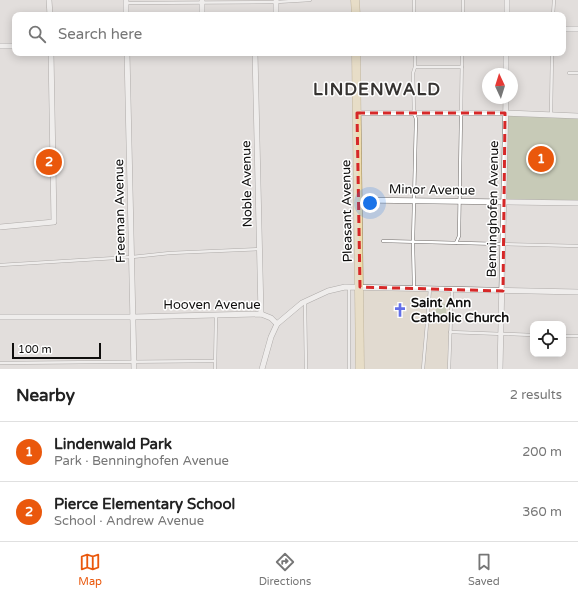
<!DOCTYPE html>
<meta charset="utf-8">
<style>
body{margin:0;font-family:"Varela Round",sans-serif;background:#f6f6f6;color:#222}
.controls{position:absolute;right:12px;bottom:12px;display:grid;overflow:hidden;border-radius:8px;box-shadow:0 2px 10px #0003}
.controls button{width:36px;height:36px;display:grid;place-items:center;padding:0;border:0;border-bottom:1px solid #e0e0e0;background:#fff;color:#222;font:20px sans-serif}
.compass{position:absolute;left:482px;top:68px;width:36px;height:36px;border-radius:50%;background:#fff;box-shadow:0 2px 10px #0003;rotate:356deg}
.scale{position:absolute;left:12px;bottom:10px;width:89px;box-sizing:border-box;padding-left:4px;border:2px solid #0f0e0d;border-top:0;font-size:11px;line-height:14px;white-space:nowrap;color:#0f0e0d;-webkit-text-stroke:3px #fff;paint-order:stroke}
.you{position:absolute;left:370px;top:203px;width:14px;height:14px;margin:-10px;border:3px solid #fff;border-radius:50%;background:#1a73e8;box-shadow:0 0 0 6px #1a73e833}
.badge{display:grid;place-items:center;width:26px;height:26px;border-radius:50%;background:#ea580c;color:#fff;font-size:13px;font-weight:700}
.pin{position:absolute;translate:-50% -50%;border:2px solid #fff;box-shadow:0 1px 4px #0006}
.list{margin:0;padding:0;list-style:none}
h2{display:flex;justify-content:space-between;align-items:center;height:52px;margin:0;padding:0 16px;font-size:17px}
h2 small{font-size:13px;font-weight:400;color:#767676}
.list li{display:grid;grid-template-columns:26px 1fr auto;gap:12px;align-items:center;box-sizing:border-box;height:60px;padding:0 16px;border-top:1px solid #e0e0e0}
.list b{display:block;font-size:15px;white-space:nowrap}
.list p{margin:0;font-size:13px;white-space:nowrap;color:#767676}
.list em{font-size:13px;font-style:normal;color:#767676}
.icon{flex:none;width:22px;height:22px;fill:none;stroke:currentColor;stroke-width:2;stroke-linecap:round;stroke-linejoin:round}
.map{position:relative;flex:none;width:578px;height:369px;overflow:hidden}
.search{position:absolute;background:#fff;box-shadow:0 2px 10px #0003;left:12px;right:12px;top:12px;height:44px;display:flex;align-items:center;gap:10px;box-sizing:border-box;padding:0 14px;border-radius:8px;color:#767676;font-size:15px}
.sheet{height:172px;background:#fff}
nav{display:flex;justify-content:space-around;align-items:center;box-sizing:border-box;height:56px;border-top:1px solid #e0e0e0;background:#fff;font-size:11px;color:#767676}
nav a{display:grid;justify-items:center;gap:2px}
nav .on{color:#ea580c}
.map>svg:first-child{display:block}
</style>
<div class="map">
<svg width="578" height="369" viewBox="0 0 578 369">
<rect width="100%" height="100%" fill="#e2dedc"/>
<polygon fill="#dfd4c0" points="360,287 452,290 449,369 360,369"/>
<g fill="#a7b28b">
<polygon points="505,113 578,116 578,203 504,201"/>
<polygon points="436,303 446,304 446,322 436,322"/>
</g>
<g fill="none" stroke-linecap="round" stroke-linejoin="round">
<defs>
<g id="service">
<polyline points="126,3 276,2 310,0"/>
<polyline points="414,15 414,0"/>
<polyline points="463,15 463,0"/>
<polyline points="553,15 554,0"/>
<polyline points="415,67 462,67"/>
<polyline points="569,73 578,73"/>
<polyline points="551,114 552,53"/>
<polyline points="383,241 578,246"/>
<polyline points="456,243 459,236 462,53"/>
<polyline points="0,265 132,257 170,253 259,249"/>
<polyline points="349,288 349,369"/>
<polyline points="414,288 413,242 416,119 414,113 413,73 415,67 415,53"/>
<polyline points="305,302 306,369"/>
<polyline points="450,332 533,335"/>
<polyline points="563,336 578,336"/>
<polyline points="0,363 215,361"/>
<polyline points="215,369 216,316"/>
<polyline points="423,369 430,289"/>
<polyline points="449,369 452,290"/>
</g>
<g id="minor">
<polyline points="49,0 50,15"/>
<polyline points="126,0 126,15"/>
<polyline points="202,0 202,15"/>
<polyline points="276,0 276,15"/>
<polyline points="507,15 507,0"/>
<polyline points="563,29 578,29"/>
<polyline points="0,46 15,46"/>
<polyline points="127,53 134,369"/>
<polyline points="255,53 261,314"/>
<polyline points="506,74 506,53"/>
<polyline points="357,113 505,113 578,116"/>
<polyline points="358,200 578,203"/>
<polyline points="0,227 54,222 51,53"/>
<polyline points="0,317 133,317 261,314 271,318 277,324 302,303 328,291 345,287 578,292"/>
<polyline points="262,369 271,337 277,324"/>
<polyline points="500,369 506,98"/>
</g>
<g id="primary">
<polyline points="355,0 356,15"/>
<polyline points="356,53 360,369"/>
</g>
</defs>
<use href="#service" stroke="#706c6a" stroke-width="3.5"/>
<use href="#minor" stroke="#706c6a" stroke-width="6"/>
<use href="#primary" stroke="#988452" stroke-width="9"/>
<use href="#service" stroke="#fff" stroke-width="2.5"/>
<use href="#minor" stroke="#fff" stroke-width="5"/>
<use href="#primary" stroke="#eedcad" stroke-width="8"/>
</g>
<path d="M0 0H578V369H0ZM357 113H505L503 291 360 287Z" fill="#e2dedc" fill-opacity=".55" fill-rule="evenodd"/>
<path fill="none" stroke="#d62828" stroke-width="3" stroke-dasharray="8 5" stroke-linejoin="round" d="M357 113H505L503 291 360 287Z"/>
<defs>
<symbol id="church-bare" viewBox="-9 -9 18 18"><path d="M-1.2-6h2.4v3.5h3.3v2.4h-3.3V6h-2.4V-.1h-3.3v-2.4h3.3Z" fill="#636fe8" stroke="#fff" stroke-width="2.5" paint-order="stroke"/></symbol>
</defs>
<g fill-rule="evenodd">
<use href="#church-bare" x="390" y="300" width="20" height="20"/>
</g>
<g text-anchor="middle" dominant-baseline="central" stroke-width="3" stroke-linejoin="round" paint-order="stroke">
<g font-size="13" fill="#0f0e0d" stroke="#fff">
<text transform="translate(247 184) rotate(-91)">Noble Avenue</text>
<text transform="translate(432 190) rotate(1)">Minor Avenue</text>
<text transform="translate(493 209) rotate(-89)">Benninghofen Avenue</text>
<text transform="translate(120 211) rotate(-91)">Freeman Avenue</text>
<text transform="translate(347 211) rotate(-91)">Pleasant Avenue</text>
<text x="212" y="305">Hooven Avenue</text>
</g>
<g font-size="13" font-weight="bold" fill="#0f0e0d" stroke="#fff" text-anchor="start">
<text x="411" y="303">Saint Ann<tspan x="411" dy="15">Catholic Church</tspan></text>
</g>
<g font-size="17" font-weight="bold" letter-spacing="1" fill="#363331" stroke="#fff">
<text x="377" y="89">LINDENWALD</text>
</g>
</g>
</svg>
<div class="controls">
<button><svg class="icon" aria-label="locate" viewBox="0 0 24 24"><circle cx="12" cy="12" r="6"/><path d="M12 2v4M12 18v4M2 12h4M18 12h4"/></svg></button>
</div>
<svg class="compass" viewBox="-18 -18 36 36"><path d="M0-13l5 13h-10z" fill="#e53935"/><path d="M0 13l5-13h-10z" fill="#767676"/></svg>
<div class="scale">100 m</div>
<div class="you"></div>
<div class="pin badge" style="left:541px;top:159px">1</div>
<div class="pin badge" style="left:49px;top:162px">2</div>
<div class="search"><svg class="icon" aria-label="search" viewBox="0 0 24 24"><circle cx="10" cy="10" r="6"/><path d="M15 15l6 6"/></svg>Search here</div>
</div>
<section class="sheet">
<h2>Nearby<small>2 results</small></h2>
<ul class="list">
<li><span class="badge">1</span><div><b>Lindenwald Park</b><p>Park · Benninghofen Avenue</p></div><em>200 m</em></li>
<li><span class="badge">2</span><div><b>Pierce Elementary School</b><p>School · Andrew Avenue</p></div><em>360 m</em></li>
</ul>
</section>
<nav>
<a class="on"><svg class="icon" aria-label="map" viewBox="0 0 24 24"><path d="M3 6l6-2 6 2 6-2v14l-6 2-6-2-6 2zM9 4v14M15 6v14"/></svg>Map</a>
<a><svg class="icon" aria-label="directions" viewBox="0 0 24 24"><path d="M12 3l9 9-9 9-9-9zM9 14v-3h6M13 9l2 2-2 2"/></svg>Directions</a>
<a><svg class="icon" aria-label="saved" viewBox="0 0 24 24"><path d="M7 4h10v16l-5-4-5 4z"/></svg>Saved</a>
</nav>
